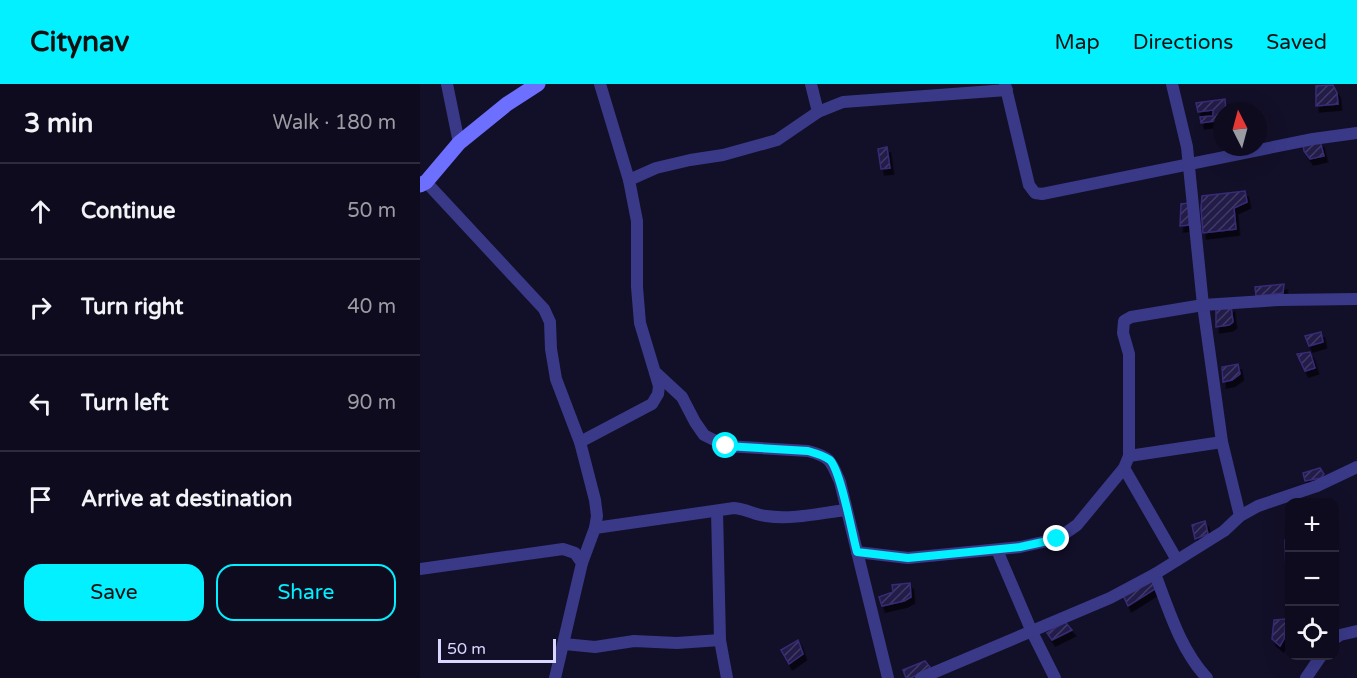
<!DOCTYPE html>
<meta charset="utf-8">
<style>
body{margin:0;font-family:"Varela Round",sans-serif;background:#171427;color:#f1f3f6}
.controls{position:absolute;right:18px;bottom:18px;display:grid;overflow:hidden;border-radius:12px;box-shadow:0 6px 24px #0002}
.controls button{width:54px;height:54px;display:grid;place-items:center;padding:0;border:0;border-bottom:2px solid #2e2b3c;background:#0e0b1e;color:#f1f3f6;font:30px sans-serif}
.compass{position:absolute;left:793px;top:18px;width:54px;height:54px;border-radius:50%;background:#0e0b1e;box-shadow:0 6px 24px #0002;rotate:354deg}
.scale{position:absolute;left:18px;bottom:15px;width:118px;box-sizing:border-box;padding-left:6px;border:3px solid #d9d6ff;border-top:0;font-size:16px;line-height:21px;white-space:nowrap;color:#d9d6ff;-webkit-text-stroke:4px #120f28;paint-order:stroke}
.stop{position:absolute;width:18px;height:18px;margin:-14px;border:4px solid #02f0ff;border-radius:50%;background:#fff}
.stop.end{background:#02f0ff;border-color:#fff;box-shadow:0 2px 6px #0008}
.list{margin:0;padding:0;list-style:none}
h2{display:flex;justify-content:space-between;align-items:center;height:78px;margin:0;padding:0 24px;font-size:26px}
h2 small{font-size:20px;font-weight:400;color:#9b9ba4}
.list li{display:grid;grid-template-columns:39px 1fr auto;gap:18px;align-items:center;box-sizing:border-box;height:96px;padding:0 24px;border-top:2px solid #2e2b3c}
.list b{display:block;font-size:22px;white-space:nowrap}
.list em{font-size:20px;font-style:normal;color:#9b9ba4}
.actions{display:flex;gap:12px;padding:18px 24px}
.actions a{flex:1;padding:14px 0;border:2px solid #02f0ff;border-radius:18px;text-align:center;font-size:21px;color:#02f0ff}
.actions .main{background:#02f0ff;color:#111}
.icon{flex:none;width:33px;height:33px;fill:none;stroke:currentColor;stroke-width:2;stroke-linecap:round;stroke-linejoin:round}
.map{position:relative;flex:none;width:937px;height:594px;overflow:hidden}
header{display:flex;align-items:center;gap:36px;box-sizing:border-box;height:84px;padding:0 30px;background:#02f0ff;color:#111}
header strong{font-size:28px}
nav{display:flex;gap:33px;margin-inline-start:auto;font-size:21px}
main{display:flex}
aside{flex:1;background:#0e0b1e}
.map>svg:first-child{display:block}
</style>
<header>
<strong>Citynav</strong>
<nav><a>Map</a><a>Directions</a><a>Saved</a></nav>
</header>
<main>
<aside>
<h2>3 min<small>Walk · 180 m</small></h2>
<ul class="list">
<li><svg class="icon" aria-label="ahead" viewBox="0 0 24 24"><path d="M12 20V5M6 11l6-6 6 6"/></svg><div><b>Continue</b></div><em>50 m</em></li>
<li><svg class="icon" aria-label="right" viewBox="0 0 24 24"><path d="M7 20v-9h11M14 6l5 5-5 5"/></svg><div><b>Turn right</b></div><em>40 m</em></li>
<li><svg class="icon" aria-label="left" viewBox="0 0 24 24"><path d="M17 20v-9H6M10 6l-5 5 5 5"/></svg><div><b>Turn left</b></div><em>90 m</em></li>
<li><svg class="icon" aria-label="arrive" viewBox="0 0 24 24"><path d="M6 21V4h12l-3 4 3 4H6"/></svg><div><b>Arrive at destination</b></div></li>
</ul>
<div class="actions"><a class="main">Save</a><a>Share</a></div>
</aside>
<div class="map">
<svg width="937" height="594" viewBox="0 0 937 594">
<defs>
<pattern id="building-hatch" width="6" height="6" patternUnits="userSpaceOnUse" patternTransform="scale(1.5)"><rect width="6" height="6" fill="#221b49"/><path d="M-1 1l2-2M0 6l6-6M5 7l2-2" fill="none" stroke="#423b64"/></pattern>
<filter id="shadow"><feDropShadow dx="3.5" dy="6" stdDeviation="0" flood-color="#0009"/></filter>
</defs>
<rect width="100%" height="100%" fill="#120f28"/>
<g fill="url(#building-hatch)" stroke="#382c76" stroke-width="1.5" filter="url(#shadow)">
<polygon points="913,1 917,9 918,20 896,22 896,2"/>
<polygon points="805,15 806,27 802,27 802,36 781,39 780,33 793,32 793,26 778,28 776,19"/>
<polygon points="900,57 904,72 890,75 884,67 883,60"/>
<polygon points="467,63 470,84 461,85 458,65"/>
<polygon points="825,107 827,118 814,124 816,145 783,149 781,124 782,112"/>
<polygon points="769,119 769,141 760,142 761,120"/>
<polygon points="864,200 863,209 836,212 835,203"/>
<polygon points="811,222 813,238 809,241 796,243 796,224"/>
<polygon points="901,248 903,258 889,262 885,252"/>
<polygon points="890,268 895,284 885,287 877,270"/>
<polygon points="818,280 820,290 812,296 803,298 802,283"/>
<polygon points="900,384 904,390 901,394 885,397 883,389"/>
<polygon points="785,437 788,450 775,455 772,441"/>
<polygon points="870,455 870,488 866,488 865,456"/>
<polygon points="732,496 735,505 708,522 703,511"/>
<polygon points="490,499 491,513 484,517 462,522 459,513 473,508 472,501"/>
<polygon points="866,535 864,555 860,562 852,555 854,536"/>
<polygon points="645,538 652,546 632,556 627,549"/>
<polygon points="378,556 383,570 369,580 361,566"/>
<polygon points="505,577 510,583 507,586 491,594 486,594 483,586"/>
</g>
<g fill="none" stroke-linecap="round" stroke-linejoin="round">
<g stroke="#393988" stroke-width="12">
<polyline points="27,0 39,59"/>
<polyline points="391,0 398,28"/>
<polyline points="585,0 609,101 615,109 622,110 893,55 937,49"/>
<polyline points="752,0 767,63 783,221 802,358 820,432"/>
<polyline points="209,96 236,84 270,76 303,71 357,56 398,28 423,18 587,6"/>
<polyline points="6,98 124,225 130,238 131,265 136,295 160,358 175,416 177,432 175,444 162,479"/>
<path d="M235 288 262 313 275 338 284 351 306 362 388 367C411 373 411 377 420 398L468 594"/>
<polyline points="160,358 232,320 238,310 239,302 220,239 217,203 217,137 209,96 180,0"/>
<polyline points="709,372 802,358"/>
<polyline points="704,384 757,476"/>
<polyline points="297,427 300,556 307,594"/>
<path d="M175 444 314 424C327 425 335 431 346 432 372 436 401 429 426 426"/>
<polyline points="577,466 612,548 635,594"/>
<polyline points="437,468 488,474 600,463 637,455 657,441 704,384 709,372 709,270 703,249 704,237 711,233 783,221 859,216 937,215"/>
<polyline points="0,485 143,465 155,469 162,479 135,594"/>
<path d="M735 490C749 526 760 565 787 594"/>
<polyline points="914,555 920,551 937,547"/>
<polyline points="144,560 175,563 214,557 257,559 300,556"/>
<polyline points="501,594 690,514 735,490 804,447 820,432 838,422 897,402 937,383"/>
<polyline points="886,594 901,572"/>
</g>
<polyline stroke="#6d6fff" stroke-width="15" points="0,101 6,98 39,59 87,20 118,0"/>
</g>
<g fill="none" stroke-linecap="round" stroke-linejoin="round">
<path stroke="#02f0ff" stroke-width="8" d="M306 362 388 367C395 369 403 371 410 376 421 387 432 450 437 468L488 474 600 463 637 455"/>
</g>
</svg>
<div class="controls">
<button>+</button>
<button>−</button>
<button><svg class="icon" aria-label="locate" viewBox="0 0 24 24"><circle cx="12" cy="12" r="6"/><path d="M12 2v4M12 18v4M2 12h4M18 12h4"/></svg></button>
</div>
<svg class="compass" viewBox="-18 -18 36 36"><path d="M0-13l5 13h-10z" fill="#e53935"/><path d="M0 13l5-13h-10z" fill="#9b9ba4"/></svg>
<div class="scale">50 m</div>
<div class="stop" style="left:306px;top:362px"></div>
<div class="stop end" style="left:637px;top:455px"></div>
</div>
</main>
